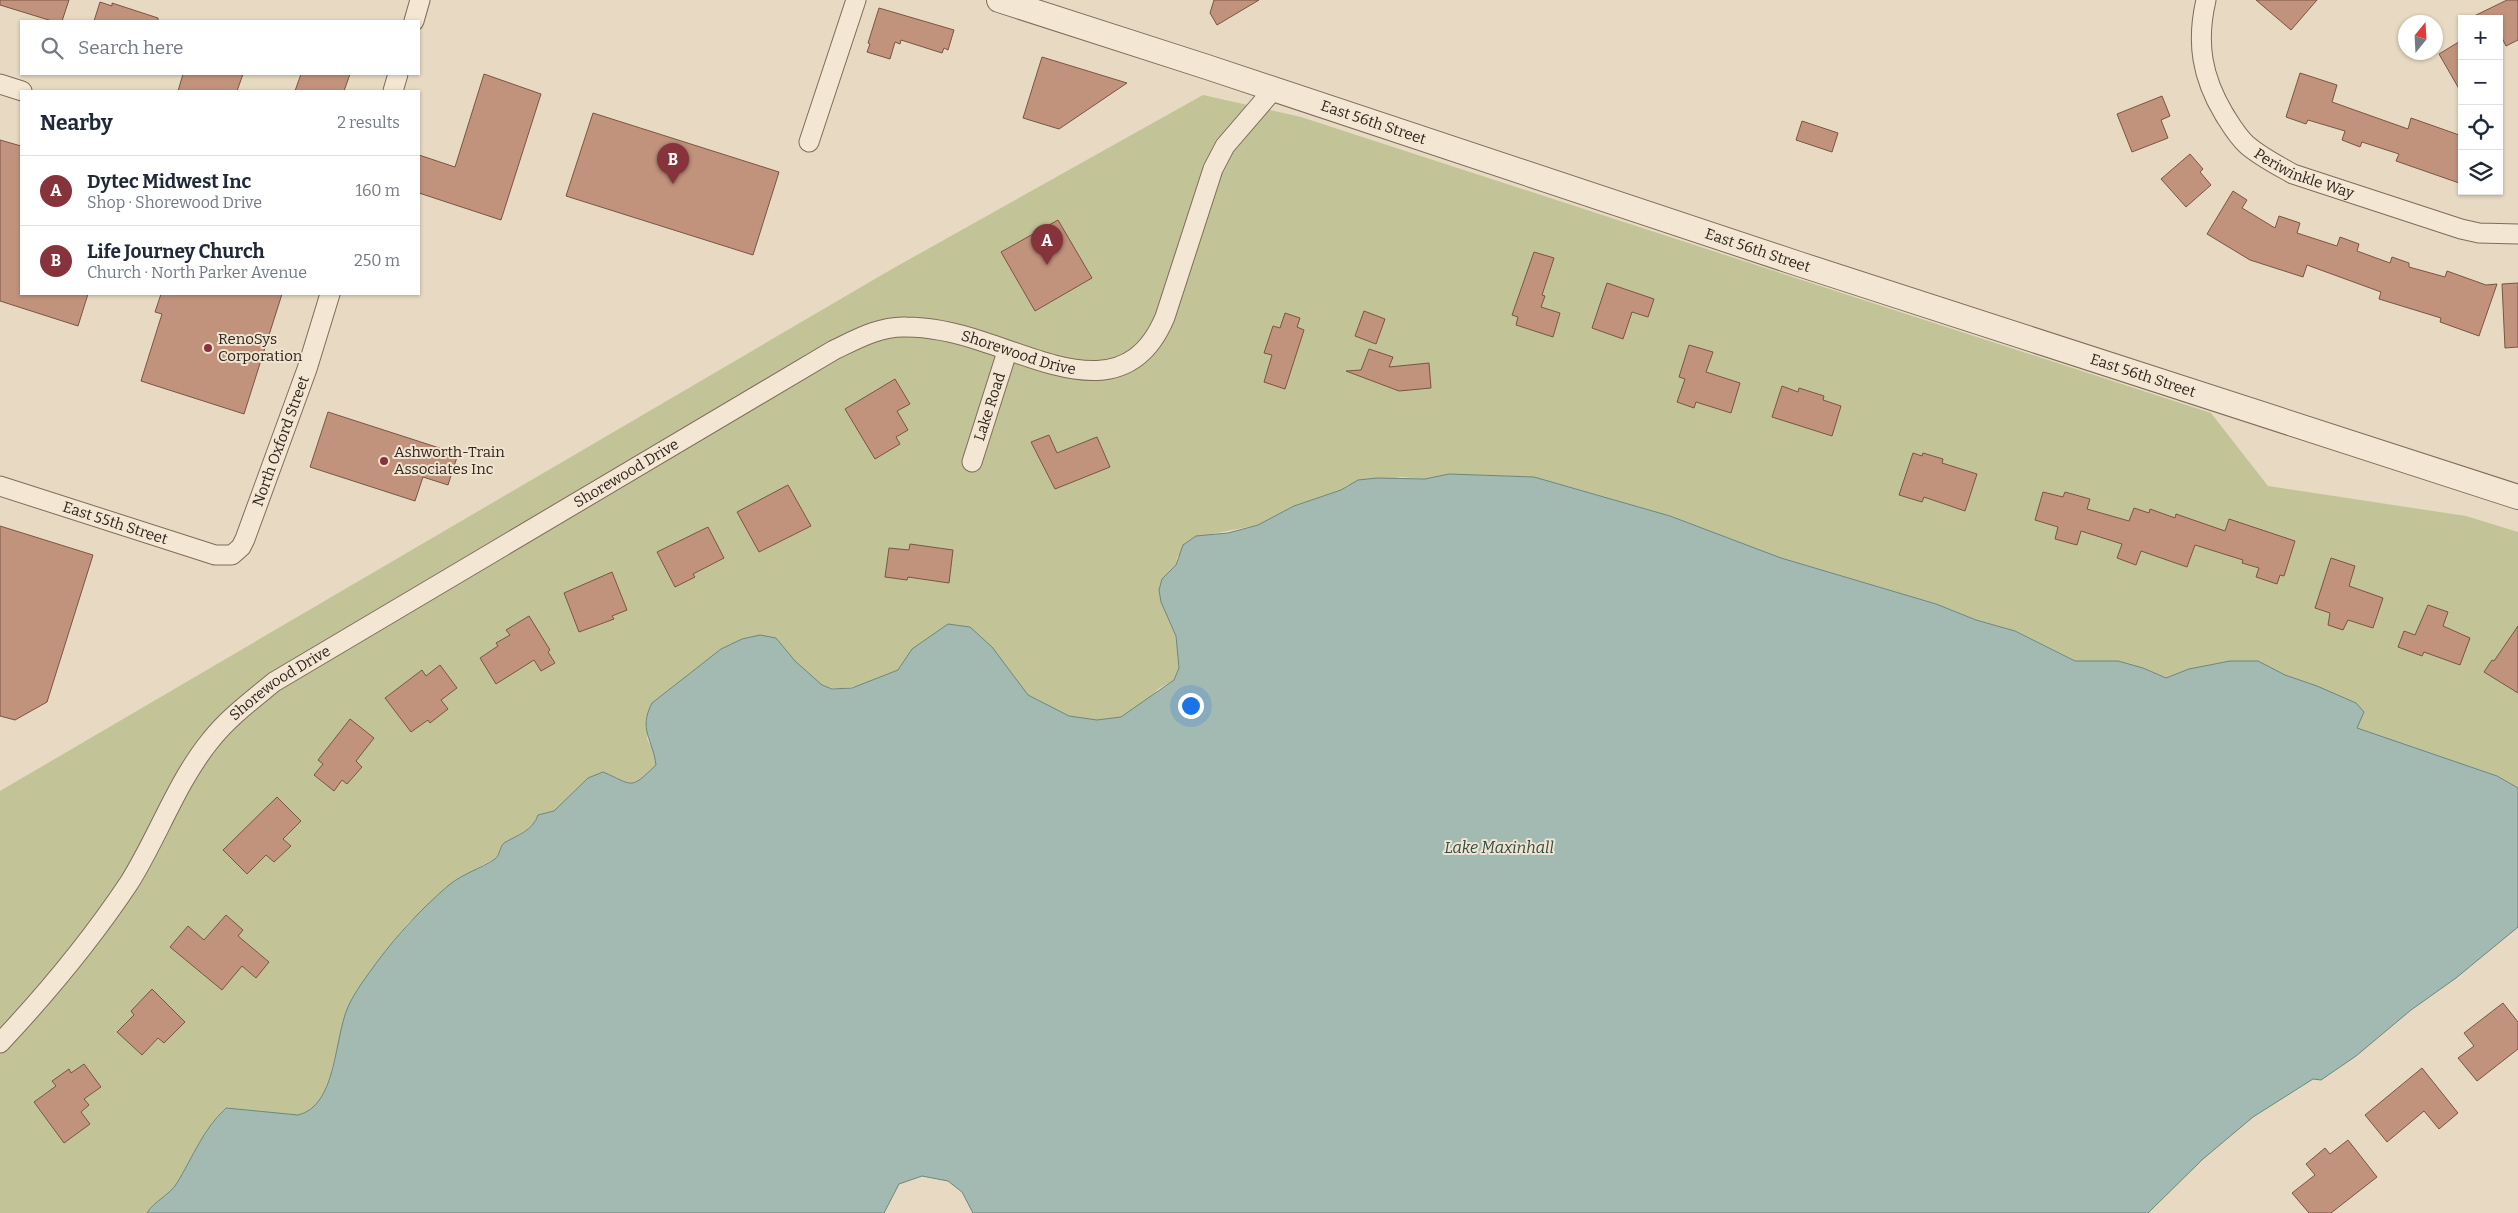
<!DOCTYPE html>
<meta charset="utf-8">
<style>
body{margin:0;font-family:Bitter,serif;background:#f2f2f3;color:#1f2937}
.controls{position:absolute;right:15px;top:15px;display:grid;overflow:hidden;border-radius:0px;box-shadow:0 1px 4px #0004}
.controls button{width:45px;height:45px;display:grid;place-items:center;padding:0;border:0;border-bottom:1px solid #e0e1e3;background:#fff;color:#1f2937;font:25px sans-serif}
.compass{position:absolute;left:2398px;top:15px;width:45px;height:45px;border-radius:50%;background:#fff;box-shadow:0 1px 4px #0004;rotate:18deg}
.you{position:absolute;left:1190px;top:705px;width:18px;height:18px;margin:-12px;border:4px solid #fff;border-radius:50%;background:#1a73e8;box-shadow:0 0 0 8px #1a73e833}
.badge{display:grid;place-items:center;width:32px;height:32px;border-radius:50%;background:#86333b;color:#fff;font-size:16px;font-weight:700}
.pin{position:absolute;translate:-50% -41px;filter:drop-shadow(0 1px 2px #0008)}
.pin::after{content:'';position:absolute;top:26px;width:18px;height:15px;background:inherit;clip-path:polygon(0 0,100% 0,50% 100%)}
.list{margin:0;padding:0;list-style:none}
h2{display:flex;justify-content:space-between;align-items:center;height:65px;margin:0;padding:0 20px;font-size:21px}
h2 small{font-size:16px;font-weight:400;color:#747a83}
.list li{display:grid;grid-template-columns:32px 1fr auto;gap:15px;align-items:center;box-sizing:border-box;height:70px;padding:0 20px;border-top:1px solid #e0e1e3}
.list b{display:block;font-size:19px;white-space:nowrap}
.list p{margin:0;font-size:16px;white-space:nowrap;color:#747a83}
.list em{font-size:16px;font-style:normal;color:#747a83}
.icon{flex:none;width:28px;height:28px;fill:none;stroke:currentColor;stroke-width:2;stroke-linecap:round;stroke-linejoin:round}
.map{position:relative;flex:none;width:2518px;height:1213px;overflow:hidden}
.search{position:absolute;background:#fff;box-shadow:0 1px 4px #0004;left:20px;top:20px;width:400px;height:55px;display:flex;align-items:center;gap:12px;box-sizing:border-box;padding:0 18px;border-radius:0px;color:#747a83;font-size:19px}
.panel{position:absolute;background:#fff;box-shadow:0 1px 4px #0004;left:20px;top:90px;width:400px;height:205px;border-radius:0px}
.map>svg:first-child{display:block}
</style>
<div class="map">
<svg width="2518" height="1213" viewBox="0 0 2518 1213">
<rect width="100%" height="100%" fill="#e7d9c2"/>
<path fill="#c2c397" d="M1203 95 1301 117 2211 413 2268 486 2466 516 2518 532V788L2497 776 2356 728V703L2285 675 2258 661H2230L2189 669 2166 678 2143 668 2118 661H2075L2015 631 1976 620 1936 604 1781 558 1670 516 1534 477 1449 474 1425 479 1401 477 1348 485 1341 490 1294 506 1258 525 1212 534 1177 557 1176 565 1169 572 1161 602 1176 636 1179 668 1174 680 1158 689 1149 699 1121 717 1098 720 1069 716 1028 695 1018 684 912 649C908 655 903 667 897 671 881 680 839 695 822 685 804 675 790 654 776 638L742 639 721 649 652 703 647 739 655 753 656 765C642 778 634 792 616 777L588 778 554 811 538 815 534 823 528 829 504 843 496 858 481 866 409 922 384 953 348 1007 330 1076 320 1102 309 1112 298 1115 225 1108C203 1129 193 1157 177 1183 170 1195 154 1201 147 1213H0V791L892 269Z"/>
<path fill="#a3bab2" stroke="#6c877e" d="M1449 474 1534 477 1670 516 1781 558 1936 604 1976 620 2015 631 2075 661H2118L2143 668 2166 678 2189 669 2230 661H2258L2285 675 2317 686 2356 703 2364 712 2357 728 2497 776 2518 788V927L2456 978 2411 1010 2356 1056 2321 1080 2313 1079 2253 1117 2203 1159 2148 1213H973L962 1192 948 1181 922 1176 899 1184 884 1213H147C154 1201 170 1195 177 1183 193 1157 203 1129 226 1108L298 1115C337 1106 334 1038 348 1007 355 991 367 976 377 962 398 934 422 908 449 885 464 873 480 869 495 859 500 855 500 846 504 843 517 835 533 831 538 815L554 811 588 778 603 772C634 785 629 791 656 765 653 739 638 730 652 703L721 649 742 639 760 635 776 638 795 661 822 685 832 689 852 688 898 670 912 649 948 624 970 627 992 647 1028 695 1069 716 1097 720 1121 717 1174 680 1179 668 1176 636 1161 602 1159 590 1162 579 1176 565 1183 545 1196 536 1228 533 1258 525 1294 506 1341 490 1358 480 1377 478 1425 479Z"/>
<g fill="#c1927c" stroke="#7a5544">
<polygon points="0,0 69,0 62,21 52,21 0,5"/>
<polygon points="1214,0 1259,0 1217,25 1210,13"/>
<polygon points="2256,0 2317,0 2291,30"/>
<polygon points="2507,0 2518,0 2518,40 2506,46 2499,32 2499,19 2468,19"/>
<polygon points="100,2 112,6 112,3 158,18 158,21 94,21"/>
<polygon points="879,8 954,30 948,50 944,48 942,53 901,40 900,44 895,42 890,59 867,52 870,44 868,43"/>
<polygon points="2462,40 2462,94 2439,54"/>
<polygon points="1042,57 1127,83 1059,129 1023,118"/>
<polygon points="2300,73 2337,85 2332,102 2408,129 2411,118 2462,136 2462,184 2396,161 2399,154 2362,142 2360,147 2342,140 2345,131 2308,120 2306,124 2286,117"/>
<polygon points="183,74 243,74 237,91 178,91"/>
<polygon points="301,74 350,74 344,91 295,91"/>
<polygon points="484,74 541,94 501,220 419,193 419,155 455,167"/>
<polygon points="2162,96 2170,116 2161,120 2168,138 2132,152 2117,114"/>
<polygon points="593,113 779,172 753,255 566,196"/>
<polygon points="1802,121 1838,133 1832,152 1796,140"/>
<polygon points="0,140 21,146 21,294 88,294 78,326 0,301"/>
<polygon points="2190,154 2203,169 2200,172 2211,185 2186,207 2161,179"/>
<polygon points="2233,191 2247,200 2242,208 2275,228 2279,216 2300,223 2297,233 2337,246 2340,237 2359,244 2357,251 2390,263 2392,257 2409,263 2409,267 2445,277 2447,271 2486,285 2497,284 2479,336 2440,322 2441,318 2379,299 2381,292 2307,265 2303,277 2250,260 2207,234"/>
<polygon points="1058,220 1092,278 1035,311 1001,252"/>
<polygon points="1534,252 1554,258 1542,295 1545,296 1541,307 1560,313 1553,337 1516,325 1518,317 1512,315"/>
<polygon points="1607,283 1654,299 1648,317 1632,312 1623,339 1592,328"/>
<polygon points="2518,283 2518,347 2505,348 2502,284"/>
<polygon points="161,294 282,294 244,414 141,381 162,314 155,312"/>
<polygon points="1364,311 1385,319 1376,344 1355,336"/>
<polygon points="1285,313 1300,318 1297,327 1304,330 1285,389 1264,382 1272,355 1264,353 1273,326 1280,328"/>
<polygon points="1689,345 1713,352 1706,372 1740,383 1731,413 1696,402 1694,408 1677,402 1685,379 1679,377"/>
<polygon points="1369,349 1393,357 1389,367 1429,363 1431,388 1399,391 1346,371 1361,370"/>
<polygon points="895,379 910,404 897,411 908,430 896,437 900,444 875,459 845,409"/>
<polygon points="1782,386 1798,392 1799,388 1824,396 1823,400 1841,406 1832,436 1772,417"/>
<polygon points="328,412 458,454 448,485 423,477 415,501 310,467"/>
<polygon points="1049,435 1057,453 1097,437 1110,467 1055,489 1031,442"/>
<polygon points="1913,453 1922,456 1923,453 1943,459 1942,463 1977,474 1965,511 1924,497 1922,502 1899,495"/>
<polygon points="788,485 811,526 759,552 737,512"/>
<polygon points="2043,492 2063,497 2065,492 2090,499 2087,509 2129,521 2134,508 2149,513 2150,509 2175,518 2176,514 2225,531 2229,519 2295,541 2284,576 2280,575 2277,584 2256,577 2259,568 2242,563 2243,560 2195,545 2187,567 2141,551 2136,565 2117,558 2122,544 2081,531 2077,545 2055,539 2058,527 2035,520"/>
<polygon points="0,526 93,555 47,702 15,720 0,716"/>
<polygon points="708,527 724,558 693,574 695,577 675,587 657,552"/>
<polygon points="910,544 953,550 949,583 908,577 907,580 885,577 889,548 909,550"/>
<polygon points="2331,558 2355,566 2349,586 2383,598 2373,628 2348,620 2343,630 2328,625 2330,613 2315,608"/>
<polygon points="612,572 627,610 612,616 614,619 579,632 564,593"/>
<polygon points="2428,605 2448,612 2443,626 2470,638 2460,665 2424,652 2422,656 2398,647 2404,631 2415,635"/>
<polygon points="529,616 550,650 548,652 555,663 541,671 534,660 496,684 480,658 498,646 496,643 510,635 506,630"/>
<polygon points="2518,626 2518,693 2484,672 2492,660 2494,661"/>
<polygon points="440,665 457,688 441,700 448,709 430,723 428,720 411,732 385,698 422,670 426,676"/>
<polygon points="350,719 374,738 356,761 362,767 347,784 342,780 334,791 314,775 323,764 318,760"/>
<polygon points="277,797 301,821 283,839 291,846 274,862 266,855 247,874 223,850"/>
<polygon points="226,915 243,930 238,936 269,962 256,978 242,966 222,990 170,947 188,926 204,940"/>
<polygon points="152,989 185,1022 164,1043 158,1038 142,1055 117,1032 134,1015 131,1011"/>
<polygon points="2503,1003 2518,1022 2518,1049 2477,1081 2458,1058 2474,1046 2464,1033"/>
<polygon points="84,1064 101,1087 84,1099 89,1105 81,1112 90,1124 64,1143 34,1102 56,1086 52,1081 69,1069 71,1073"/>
<polygon points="2422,1068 2458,1113 2439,1129 2424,1111 2387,1142 2365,1115"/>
<polygon points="2348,1140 2377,1177 2331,1213 2309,1213 2292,1193 2315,1175 2306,1164 2325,1148 2330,1154"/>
</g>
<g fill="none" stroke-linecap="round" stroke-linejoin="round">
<defs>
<g id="minor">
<path id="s1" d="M2206 0C2196 43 2202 77 2224 114 2231 125 2237 136 2247 145 2261 157 2277 165 2293 174L2461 229 2479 233 2518 234"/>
<polyline points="414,21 420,0"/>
<polyline points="0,84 22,91"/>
<polyline points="393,91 398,74"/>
<polyline points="809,142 856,0"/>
<path id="s2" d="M972 462 1007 352"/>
<path id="s3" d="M0 486 215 555H232L241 547 245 539 307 369 330 294"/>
<path id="s4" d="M0 1043C47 993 91 940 129 883 158 837 176 783 210 741 228 718 251 701 274 682L834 350C857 339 880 326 906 327 931 327 957 333 981 341 1048 362 1128 406 1165 317L1213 169 1225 146 1274 89"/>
</g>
<g id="tertiary">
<path id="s5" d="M999 0 1207 67 1799 264 2518 497"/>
</g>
</defs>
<use href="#minor" stroke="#7f6b5b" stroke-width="21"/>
<use href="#tertiary" stroke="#7f6b5b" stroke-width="26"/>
<use href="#minor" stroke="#f3e7d3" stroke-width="19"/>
<use href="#tertiary" stroke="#f3e7d3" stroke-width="24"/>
</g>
<g fill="#86333b" stroke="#f0e4d0" stroke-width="2">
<circle cx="208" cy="348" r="5"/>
<circle cx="384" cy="461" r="5"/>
</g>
<g text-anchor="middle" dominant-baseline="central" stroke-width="4" stroke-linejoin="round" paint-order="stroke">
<g font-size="15" fill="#30251e" stroke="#f0e4d0">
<text stroke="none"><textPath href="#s5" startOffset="394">East 56th Street</textPath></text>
<text stroke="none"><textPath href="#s1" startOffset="222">Periwinkle Way</textPath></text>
<text stroke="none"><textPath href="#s5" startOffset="799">East 56th Street</textPath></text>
<text stroke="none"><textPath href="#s4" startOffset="1300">Shorewood Drive</textPath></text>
<text stroke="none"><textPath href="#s5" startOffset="1204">East 56th Street</textPath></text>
<text stroke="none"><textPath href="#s2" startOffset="58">Lake Road</textPath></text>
<text stroke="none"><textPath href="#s3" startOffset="368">North Oxford Street</textPath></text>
<text stroke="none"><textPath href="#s4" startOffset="866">Shorewood Drive</textPath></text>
<text stroke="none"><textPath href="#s3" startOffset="121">East 55th Street</textPath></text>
<text stroke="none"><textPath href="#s4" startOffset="461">Shorewood Drive</textPath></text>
</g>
<g font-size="15" fill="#30251e" stroke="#f0e4d0" text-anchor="start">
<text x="218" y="339">RenoSys<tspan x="218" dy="17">Corporation</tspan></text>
<text x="394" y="452">Ashworth-Train<tspan x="394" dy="17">Associates Inc</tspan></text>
</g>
<g font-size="16" font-style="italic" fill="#2f4e49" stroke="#f0e4d0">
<text x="1499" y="847">Lake Maxinhall</text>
</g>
</g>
</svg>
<div class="controls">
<button>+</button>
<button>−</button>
<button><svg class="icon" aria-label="locate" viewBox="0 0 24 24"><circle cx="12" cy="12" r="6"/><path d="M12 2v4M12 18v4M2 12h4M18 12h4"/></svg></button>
<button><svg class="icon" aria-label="layers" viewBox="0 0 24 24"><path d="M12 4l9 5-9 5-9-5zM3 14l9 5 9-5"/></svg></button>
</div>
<svg class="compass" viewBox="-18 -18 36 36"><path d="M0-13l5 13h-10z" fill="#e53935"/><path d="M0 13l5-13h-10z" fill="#747a83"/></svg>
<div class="you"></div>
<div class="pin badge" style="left:1047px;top:265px">A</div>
<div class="pin badge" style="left:673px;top:184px">B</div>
<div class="search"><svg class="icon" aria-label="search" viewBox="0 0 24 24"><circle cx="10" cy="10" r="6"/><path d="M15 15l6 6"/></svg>Search here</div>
<section class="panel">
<h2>Nearby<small>2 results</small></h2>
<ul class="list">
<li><span class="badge">A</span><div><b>Dytec Midwest Inc</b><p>Shop · Shorewood Drive</p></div><em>160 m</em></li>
<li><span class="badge">B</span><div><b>Life Journey Church</b><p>Church · North Parker Avenue</p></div><em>250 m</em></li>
</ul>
</section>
</div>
